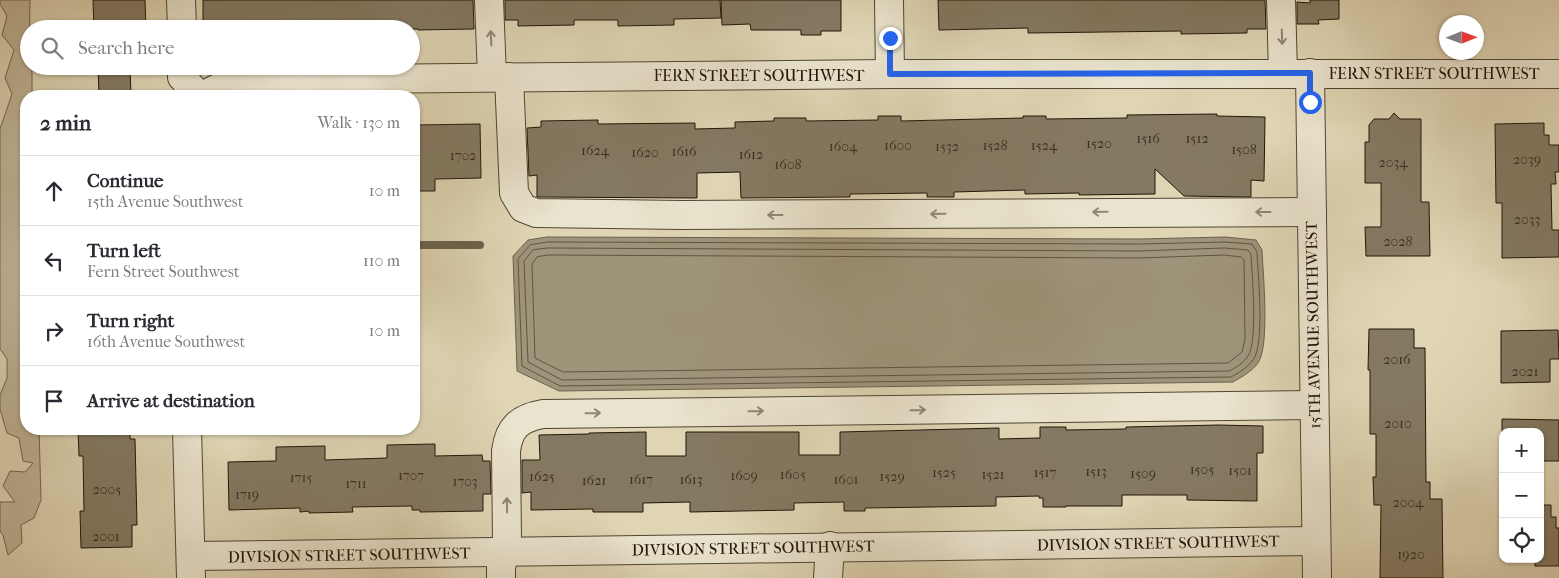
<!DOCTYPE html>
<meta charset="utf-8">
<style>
body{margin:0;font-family:"IM FELL French Canon",serif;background:#f2f2f3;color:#2b2b33}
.controls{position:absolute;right:15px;bottom:15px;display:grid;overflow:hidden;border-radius:10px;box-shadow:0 1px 4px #0004}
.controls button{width:45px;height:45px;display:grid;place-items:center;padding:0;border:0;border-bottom:1px solid #e1e1e2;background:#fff;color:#2b2b33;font:25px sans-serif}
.compass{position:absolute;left:1439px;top:15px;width:45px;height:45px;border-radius:50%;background:#fff;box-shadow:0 1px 4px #0004;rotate:89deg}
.stop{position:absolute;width:15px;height:15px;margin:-11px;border:4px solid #2563eb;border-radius:50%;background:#fff}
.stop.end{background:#2563eb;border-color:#fff;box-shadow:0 1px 5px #0008}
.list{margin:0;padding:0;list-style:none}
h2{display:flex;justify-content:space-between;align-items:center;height:65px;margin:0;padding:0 20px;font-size:21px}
h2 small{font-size:16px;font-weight:400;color:#7c7c81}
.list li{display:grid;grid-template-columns:32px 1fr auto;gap:15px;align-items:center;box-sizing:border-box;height:70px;padding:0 20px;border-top:1px solid #e1e1e2}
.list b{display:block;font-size:19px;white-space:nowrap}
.list p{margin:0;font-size:16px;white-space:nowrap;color:#7c7c81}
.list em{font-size:16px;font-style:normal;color:#7c7c81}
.icon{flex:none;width:28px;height:28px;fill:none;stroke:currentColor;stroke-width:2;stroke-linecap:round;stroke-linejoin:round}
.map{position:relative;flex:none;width:1559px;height:578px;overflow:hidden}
.search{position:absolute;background:#fff;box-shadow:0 1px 4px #0004;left:20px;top:20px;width:400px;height:55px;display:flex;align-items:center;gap:12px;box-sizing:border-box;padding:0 18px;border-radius:28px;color:#7c7c81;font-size:19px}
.panel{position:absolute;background:#fff;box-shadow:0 1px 4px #0004;left:20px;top:90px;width:400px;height:345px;border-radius:20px}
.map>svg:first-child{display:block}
</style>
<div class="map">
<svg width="1559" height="578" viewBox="0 0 1559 578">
<rect width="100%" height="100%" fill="#dfd5b4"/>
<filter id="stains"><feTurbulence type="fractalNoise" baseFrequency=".004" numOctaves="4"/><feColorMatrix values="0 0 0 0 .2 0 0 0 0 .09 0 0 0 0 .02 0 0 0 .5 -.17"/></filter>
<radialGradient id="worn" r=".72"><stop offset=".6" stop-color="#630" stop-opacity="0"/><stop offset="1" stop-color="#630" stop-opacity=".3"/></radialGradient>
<polygon fill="#bfb497" stroke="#706450" points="0,0 30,0 29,66 32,66 32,96 26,96 26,429 39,429 41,500 34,518 21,525 22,543 8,555 3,535 0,531 0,502 15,502 3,486 10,471 25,472 33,463 23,461 19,438 7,433 0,409 0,395 7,378 7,359 0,349 0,129 12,94 5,78 14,50 2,35 7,16 0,4"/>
<path fill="#9e947a" stroke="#6c614d" d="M547 237 1139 239 1225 237 1256 240 1262 250C1263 274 1270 345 1258 363 1252 371 1242 377 1233 382L559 391 517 371 513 256 528 240Z"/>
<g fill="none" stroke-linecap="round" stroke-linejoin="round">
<g stroke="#605442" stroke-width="1">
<path d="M548 242 1139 244 1224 242 1252 244 1257 252C1258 274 1265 345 1253 360 1248 367 1239 373 1231 377L560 386 522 366 518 259 530 245Z"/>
<path d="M548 248 1139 251 1224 248 1248 250 1251 254C1252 275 1258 341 1248 356 1244 362 1236 368 1229 371L562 380 528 362 524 261 533 250Z"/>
<polygon points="549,255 1139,258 1224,255 1241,257 1244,260 1245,339 1242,352 1228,363 563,372 535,358 532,264 537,257"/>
</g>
<polyline stroke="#6c614d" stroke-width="8" points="414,245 480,245"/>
</g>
<g fill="#847962" stroke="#211509">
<polygon points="93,0 145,0 146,29 94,29"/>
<polygon points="203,0 473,0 474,29 418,30 418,29 371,29 371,27 319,29 203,29"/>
<polygon points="505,0 720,0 721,18 674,19 674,25 618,26 618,20 574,20 574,25 518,26 518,20 505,20"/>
<polygon points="721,0 841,0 841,31 821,31 821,35 801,35 801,30 751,30 750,24 722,25"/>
<polygon points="938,0 1265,0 1266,29 1247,29 1247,33 1181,34 1181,31 1028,33 1028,28 939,30"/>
<polygon points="1310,0 1339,0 1339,19 1318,20 1319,24 1297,24 1297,2 1310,3"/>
<polygon points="98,66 130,66 131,96 99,96"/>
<polygon points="1394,113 1400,119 1421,119 1421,202 1429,202 1430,256 1366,256 1365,227 1381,227 1381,183 1365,183 1365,142 1369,142 1369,125 1374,119 1389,119"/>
<polygon points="1217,114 1217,116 1265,117 1264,181 1251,180 1251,197 1184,196 1155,169 1155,194 1079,195 1079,193 1025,194 1025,190 954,192 954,197 927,197 927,193 850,194 850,197 741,198 740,172 697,173 697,198 539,197 537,197 537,175 529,176 527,128 541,127 541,121 598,120 598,124 695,123 695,129 735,128 735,122 774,121 774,118 806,118 806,121 878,120 878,116 901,116 901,121 1023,118 1023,116 1046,116 1046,119 1127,118 1127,115"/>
<polygon points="1544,123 1544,135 1549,135 1549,145 1559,145 1559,172 1555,172 1556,184 1551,184 1552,230 1559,230 1559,257 1502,258 1502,203 1496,203 1495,124"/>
<polygon points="480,124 481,178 435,179 435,191 414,191 414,127 416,125"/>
<polygon points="1369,329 1414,329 1414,348 1425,348 1426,482 1430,482 1430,499 1442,499 1443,578 1380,578 1381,505 1374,505 1373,477 1376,477 1376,434 1370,434 1370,370 1368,370"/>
<polygon points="1558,330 1559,359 1550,359 1550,382 1501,383 1501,331"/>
<polygon points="1502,419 1559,420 1559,461 1540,461 1540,432 1503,432 1502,459"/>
<polygon points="1218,425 1263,426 1263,453 1257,453 1257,501 1187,500 1187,495 1122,495 1122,506 1066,506 1066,507 1043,507 1043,498 1039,498 1039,496 996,497 996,506 865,508 865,511 844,511 844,502 794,503 794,510 690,512 690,502 643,503 643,512 593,512 593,509 531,510 531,492 522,493 522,460 540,460 539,435 589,434 589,433 646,432 646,456 686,456 686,432 799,432 799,455 840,455 840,432 999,428 999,439 1040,438 1040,427 1066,427 1066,430 1126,429 1126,427"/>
<polygon points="78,429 130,429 130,439 135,439 137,525 132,525 132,547 81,548 80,511 84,511 83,456 79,456"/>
<polygon points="435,444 435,456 482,455 483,461 490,461 491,494 483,494 483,511 420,512 420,510 412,510 412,506 352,507 353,512 309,513 309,511 300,512 300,508 229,510 228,462 276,461 276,447 325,446 325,460 387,458 387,445"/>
<polygon points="1540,505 1551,505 1551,517 1556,517 1556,528 1559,528 1559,566 1535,566 1535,559 1540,559"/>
</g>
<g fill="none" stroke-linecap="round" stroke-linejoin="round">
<defs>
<g id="minor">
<polyline points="181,0 182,29"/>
<polyline points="489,0 492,77"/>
<polyline points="889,0 890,74"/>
<polyline points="1281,0 1283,73"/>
<polyline points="182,66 182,77 199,96"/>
<polyline points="1310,73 1317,578"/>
<polyline points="509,77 514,193 523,208 536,213 682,215 1312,212"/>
<polyline points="202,96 224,85 244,80 890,74 1559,74"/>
<polyline points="187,429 191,578"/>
<path d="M191 556C566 552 941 545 1316 541"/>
<path d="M501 578V567L507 541 506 451C509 427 520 418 543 414L1314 405"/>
<polyline points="828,578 830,546"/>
</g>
</defs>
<use href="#minor" stroke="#504534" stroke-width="30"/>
<use href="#minor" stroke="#eae4ce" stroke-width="28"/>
</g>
<defs><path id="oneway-shaft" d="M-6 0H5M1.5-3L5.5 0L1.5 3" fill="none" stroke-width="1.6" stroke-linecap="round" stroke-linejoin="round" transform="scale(1.25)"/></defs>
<g stroke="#908775">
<use href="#oneway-shaft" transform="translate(1282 37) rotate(88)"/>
<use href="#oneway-shaft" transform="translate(491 38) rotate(-93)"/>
<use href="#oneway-shaft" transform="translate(1100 212) rotate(179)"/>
<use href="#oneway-shaft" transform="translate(1263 212) rotate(180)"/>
<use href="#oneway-shaft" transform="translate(938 214) rotate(179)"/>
<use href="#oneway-shaft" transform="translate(775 215) rotate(180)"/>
<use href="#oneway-shaft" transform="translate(918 410) rotate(-1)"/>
<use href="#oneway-shaft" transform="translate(756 411) rotate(-1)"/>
<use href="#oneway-shaft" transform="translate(593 413) rotate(-1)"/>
<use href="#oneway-shaft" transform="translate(507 505) rotate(-91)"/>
</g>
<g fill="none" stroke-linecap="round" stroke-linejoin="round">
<polyline stroke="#2563eb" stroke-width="6" points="890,38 890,74 1310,73 1310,102"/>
</g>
<g text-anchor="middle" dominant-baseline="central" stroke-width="4" stroke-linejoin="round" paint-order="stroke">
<g font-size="14" fill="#3a2e1f">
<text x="1148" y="138">1516</text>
<text x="1197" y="138">1512</text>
<text x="1099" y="143">1520</text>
<text x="898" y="145">1600</text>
<text x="995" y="145">1528</text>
<text x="1044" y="145">1524</text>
<text x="843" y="146">1604</text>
<text x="947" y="146">1532</text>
<text x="1244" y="149">1508</text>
<text x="595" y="150">1624</text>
<text x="684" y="151">1616</text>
<text x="645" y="152">1620</text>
<text x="751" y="154">1612</text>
<text x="463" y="155">1702</text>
<text x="1527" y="159">2039</text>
<text x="1393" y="162">2034</text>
<text x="788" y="164">1608</text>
<text x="1527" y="219">2033</text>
<text x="1398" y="241">2028</text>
<text x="1397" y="359">2016</text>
<text x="1525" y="371">2021</text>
<text x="1398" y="423">2010</text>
<text x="1202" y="469">1505</text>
<text x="1240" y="470">1501</text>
<text x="1096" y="471">1513</text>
<text x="944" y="472">1525</text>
<text x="1045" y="472">1517</text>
<text x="1143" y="473">1509</text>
<text x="793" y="474">1605</text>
<text x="993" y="474">1521</text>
<text x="411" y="475">1707</text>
<text x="744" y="475">1609</text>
<text x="542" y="476">1625</text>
<text x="892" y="476">1529</text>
<text x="301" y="477">1715</text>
<text x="641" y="479">1617</text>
<text x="691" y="479">1613</text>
<text x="846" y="479">1601</text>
<text x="594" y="480">1621</text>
<text x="465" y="481">1703</text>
<text x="356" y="483">1711</text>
<text x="107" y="489">2005</text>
<text x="247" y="494">1719</text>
<text x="1408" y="502">2004</text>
<text x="106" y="536">2001</text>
<text x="1411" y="554">1920</text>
</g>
<g font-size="16" fill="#211509" stroke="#eae4ce">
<text x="1434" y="73">FERN STREET SOUTHWEST</text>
<text x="759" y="75">FERN STREET SOUTHWEST</text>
<text transform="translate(1313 325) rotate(-91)">15TH AVENUE SOUTHWEST</text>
<text transform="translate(1158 543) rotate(-1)">DIVISION STREET SOUTHWEST</text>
<text transform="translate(753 548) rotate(-1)">DIVISION STREET SOUTHWEST</text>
<text transform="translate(349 555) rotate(-1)">DIVISION STREET SOUTHWEST</text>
</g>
</g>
<rect width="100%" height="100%" filter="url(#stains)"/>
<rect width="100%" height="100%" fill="url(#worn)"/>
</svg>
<div class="controls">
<button>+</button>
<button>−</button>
<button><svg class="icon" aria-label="locate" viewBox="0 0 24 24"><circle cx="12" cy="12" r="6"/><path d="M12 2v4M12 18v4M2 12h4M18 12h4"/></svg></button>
</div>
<svg class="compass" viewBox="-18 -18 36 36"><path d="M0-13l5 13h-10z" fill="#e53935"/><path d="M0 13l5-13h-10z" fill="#7c7c81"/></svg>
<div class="stop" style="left:1310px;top:102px"></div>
<div class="stop end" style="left:890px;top:38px"></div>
<div class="search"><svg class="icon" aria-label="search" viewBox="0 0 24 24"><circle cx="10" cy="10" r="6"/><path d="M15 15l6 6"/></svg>Search here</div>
<section class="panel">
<h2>2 min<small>Walk · 130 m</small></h2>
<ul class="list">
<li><svg class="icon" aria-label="ahead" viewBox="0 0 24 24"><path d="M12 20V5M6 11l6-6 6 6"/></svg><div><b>Continue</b><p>15th Avenue Southwest</p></div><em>10 m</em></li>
<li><svg class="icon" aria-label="left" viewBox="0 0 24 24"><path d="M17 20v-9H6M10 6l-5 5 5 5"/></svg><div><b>Turn left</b><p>Fern Street Southwest</p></div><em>110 m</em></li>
<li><svg class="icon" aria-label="right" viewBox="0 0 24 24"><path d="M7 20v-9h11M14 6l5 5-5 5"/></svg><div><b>Turn right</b><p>16th Avenue Southwest</p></div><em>10 m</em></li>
<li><svg class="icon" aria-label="arrive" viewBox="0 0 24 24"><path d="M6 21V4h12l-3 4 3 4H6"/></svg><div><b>Arrive at destination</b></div></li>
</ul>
</section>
</div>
